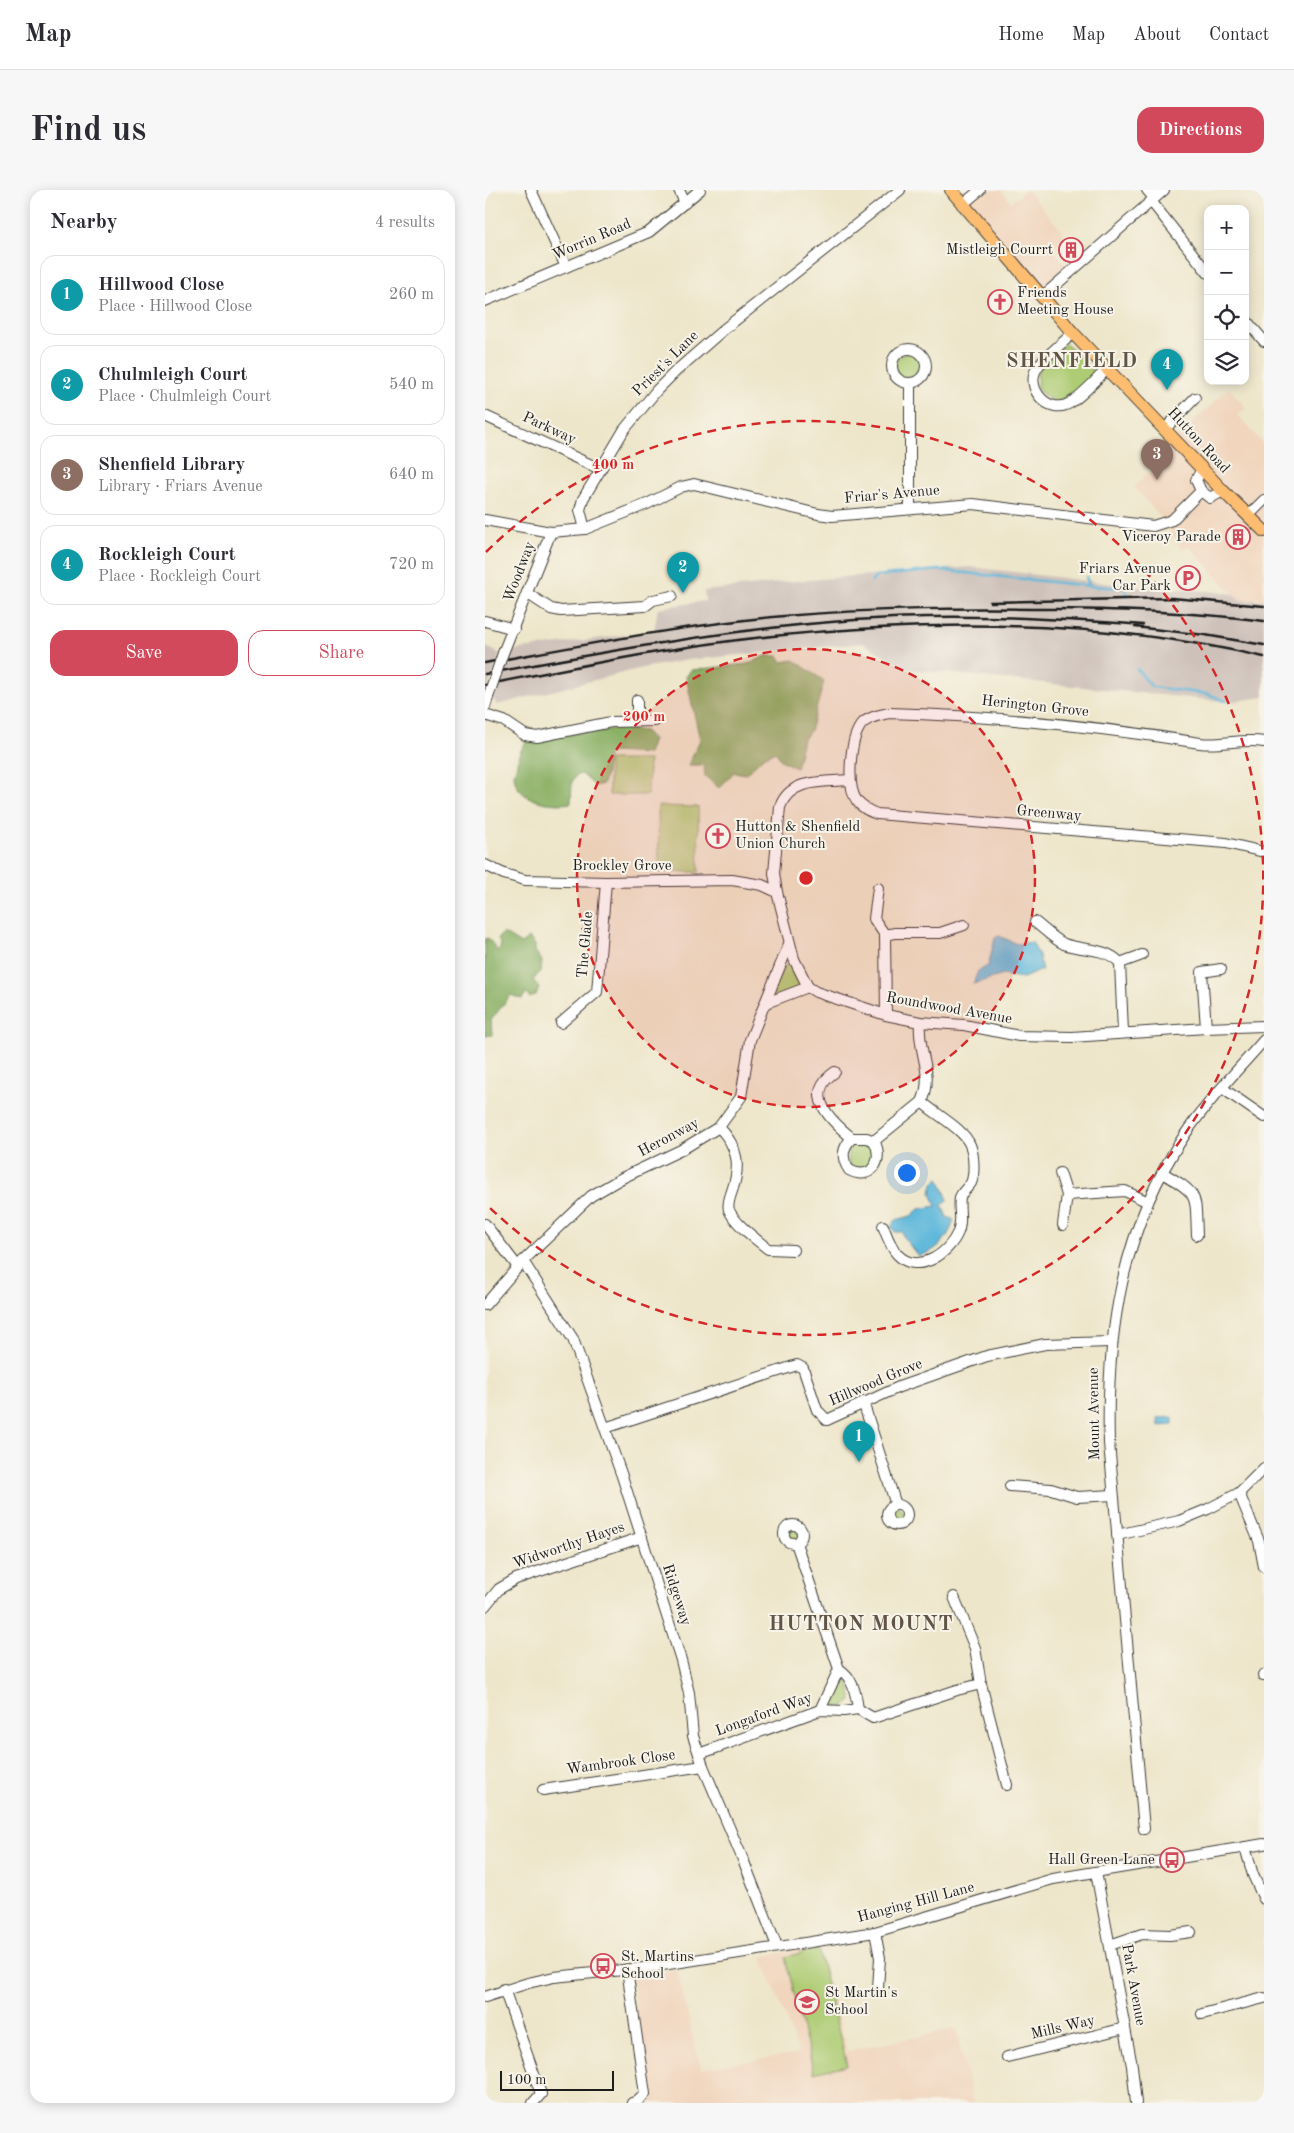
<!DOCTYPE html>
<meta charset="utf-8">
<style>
body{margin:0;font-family:"Old Standard TT",serif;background:#f7f7f7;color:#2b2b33}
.controls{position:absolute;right:15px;top:15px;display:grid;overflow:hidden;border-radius:10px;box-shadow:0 2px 12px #0003}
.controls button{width:45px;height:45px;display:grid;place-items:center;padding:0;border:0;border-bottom:1px solid #e1e1e2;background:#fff;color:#2b2b33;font:25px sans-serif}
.scale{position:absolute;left:15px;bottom:12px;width:114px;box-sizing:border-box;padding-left:5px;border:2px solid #1c1c1c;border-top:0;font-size:14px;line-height:18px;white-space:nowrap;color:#1c1c1c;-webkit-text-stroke:4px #f7f3e8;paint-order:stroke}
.you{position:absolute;left:421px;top:982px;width:18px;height:18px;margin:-12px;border:4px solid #fff;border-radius:50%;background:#1a73e8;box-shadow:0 0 0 8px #1a73e833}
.badge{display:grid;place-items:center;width:32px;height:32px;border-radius:50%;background:#d1495b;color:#fff;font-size:16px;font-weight:700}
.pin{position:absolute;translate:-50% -41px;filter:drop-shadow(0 1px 2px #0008)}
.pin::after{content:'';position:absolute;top:26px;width:18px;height:15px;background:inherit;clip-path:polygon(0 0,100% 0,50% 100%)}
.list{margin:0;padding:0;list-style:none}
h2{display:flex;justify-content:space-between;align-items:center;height:65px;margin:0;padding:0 20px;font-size:21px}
h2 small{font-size:16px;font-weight:400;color:#7c7c81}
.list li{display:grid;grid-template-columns:32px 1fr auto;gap:15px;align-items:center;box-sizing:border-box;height:80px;margin:0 10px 10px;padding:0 10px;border:1px solid #e1e1e2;border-radius:15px}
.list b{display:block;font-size:19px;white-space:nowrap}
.list p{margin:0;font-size:16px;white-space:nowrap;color:#7c7c81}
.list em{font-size:16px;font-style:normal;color:#7c7c81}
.actions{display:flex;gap:10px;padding:15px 20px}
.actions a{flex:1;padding:11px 0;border:1px solid #d1495b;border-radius:15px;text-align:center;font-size:18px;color:#d1495b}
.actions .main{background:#d1495b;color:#fff}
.icon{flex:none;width:28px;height:28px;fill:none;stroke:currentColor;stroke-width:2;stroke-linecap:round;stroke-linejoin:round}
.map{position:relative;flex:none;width:779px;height:1913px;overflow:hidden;border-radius:15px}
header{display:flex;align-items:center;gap:30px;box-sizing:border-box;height:70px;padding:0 25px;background:#fff;border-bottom:1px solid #e1e1e2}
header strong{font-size:24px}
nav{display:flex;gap:28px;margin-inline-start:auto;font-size:18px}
.intro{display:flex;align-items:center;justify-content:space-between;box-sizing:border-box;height:120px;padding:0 30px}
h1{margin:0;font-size:35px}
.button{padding:12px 22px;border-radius:15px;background:#d1495b;color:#fff;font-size:18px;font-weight:700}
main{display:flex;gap:30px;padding:0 30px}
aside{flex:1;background:#fff;border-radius:15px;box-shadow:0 2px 12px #0003}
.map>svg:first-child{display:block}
</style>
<header>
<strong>Map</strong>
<nav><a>Home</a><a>Map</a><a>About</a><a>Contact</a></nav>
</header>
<div class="intro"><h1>Find us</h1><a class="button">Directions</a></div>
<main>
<aside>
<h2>Nearby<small>4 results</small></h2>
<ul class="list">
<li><span class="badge" style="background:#0f9aa8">1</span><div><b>Hillwood Close</b><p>Place · Hillwood Close</p></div><em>260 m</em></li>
<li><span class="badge" style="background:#0f9aa8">2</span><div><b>Chulmleigh Court</b><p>Place · Chulmleigh Court</p></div><em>540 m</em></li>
<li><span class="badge" style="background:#8d6e63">3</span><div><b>Shenfield Library</b><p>Library · Friars Avenue</p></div><em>640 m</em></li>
<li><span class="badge" style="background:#0f9aa8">4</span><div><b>Rockleigh Court</b><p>Place · Rockleigh Court</p></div><em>720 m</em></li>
</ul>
<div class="actions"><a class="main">Save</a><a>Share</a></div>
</aside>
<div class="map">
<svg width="779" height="1913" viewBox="0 0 779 1913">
<rect width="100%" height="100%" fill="#f7f3e8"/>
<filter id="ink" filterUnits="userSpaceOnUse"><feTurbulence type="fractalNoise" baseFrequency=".02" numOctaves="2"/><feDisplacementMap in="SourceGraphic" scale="10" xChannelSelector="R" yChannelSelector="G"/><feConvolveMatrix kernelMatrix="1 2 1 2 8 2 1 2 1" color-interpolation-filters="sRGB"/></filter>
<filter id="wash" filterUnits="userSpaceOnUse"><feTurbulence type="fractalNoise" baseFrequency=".0096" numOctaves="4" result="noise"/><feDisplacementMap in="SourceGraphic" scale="20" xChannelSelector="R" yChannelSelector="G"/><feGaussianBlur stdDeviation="1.12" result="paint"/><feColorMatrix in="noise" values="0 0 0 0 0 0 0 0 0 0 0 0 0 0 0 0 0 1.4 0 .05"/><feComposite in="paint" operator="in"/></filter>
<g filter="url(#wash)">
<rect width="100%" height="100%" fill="#eee6ca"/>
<g fill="#f1d5bd">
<polygon points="466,0 516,0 526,12 542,0 581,46 567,59 586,81 557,107"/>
<polygon points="744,198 761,218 753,225 779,255 779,410 771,408 768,411 754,410 705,357 696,359 682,334 649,297 693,253 690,249"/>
<polygon points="333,1754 362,1861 471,1839 488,1913 164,1913 146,1784 192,1780 216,1879 314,1863 277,1767"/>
</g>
<g fill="#cec1ba">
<polygon points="486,377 670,399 701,399 749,404 754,410 779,410 779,507 744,512 422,479 378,453 203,470 157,478 12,515 6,506 22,461 169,441 173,418 220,411 219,401 310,391"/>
<polygon points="0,456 15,464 0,507"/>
</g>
<g fill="#aecc73" stroke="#657448">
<polygon points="581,153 611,184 583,211 569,213 552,199 553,180"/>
<circle cx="424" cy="177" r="14"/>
<polygon points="124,570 164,570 163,605 124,605"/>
<polygon points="173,616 213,617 214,682 174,682"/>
<polygon points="304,774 309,777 319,796 288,809 289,797 300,776"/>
<path d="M370 952C384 952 386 954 391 967L382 981 364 975 363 960Z"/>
<circle cx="412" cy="1325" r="7"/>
<circle cx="308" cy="1345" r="6"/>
<polygon points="357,1487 365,1494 367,1511 358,1517 348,1517 344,1510"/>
<polygon points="333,1759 362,1875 329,1883 300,1767"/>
</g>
<g fill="#8ab065" stroke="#536640">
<polygon points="281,466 293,466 297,472 309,470 339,491 325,541 318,549 311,578 296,570 290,561 277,568 261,584 249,582 234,598 220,586 219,575 203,575 215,550 201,487 206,480 263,474"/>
<path d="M137 538 160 541 168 550 163 564 128 562 123 564 121 585 118 594 110 596 97 584 91 585 87 592 86 613C66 616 30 612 29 584 29 582 32 577 32 573 34 565 36 559 41 552L91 543Z"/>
<polygon points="18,743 36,754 44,748 50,755 50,761 57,771 56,781 48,790 54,797 51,805 45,808 41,803 37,809 26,805 6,830 7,845 0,846 0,749 3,748 13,761 16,756 13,748"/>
</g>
<g fill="#5eb8db" stroke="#3d6a7c">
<polygon points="514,746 532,754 547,752 554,766 557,780 538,788 518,785 488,794 493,781 503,776 510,748"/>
<path d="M454 988 463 1010 457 1015 462 1027 469 1030C463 1049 453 1061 433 1066L419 1048 417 1042H410L406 1037 411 1030 426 1026 434 1019 451 1016 446 1003 448 993Z"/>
<polygon points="688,1227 688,1235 674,1236 673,1228"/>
</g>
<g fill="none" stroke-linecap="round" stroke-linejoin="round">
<g stroke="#5eb8db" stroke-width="2.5">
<polyline points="601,387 605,396 639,398 643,405"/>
<polyline points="387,391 392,386 453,380 605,396"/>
<polyline points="652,479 667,497 722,504 741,511"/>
</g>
</g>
</g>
<g filter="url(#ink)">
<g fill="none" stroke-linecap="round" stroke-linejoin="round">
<defs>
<g id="minor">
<polyline points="46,0 81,77"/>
<polyline points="194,0 200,13"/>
<polyline points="662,0 669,8"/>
<polyline points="666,11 723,83"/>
<polyline points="477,15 495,0"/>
<polyline points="557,107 679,0"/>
<polyline points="0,111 164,42 215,0"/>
<polyline points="760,129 779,151"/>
<path d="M588 143C578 153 559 167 552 178 539 198 564 226 585 213 598 205 611 190 622 179"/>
<circle cx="424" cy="176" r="17"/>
<polyline points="0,226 115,279"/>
<polyline points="680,239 710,208"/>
<polyline points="717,279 711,290 716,301 725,308 738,301"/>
<polyline points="425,318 425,194"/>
<polyline points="763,326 779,310"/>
<polyline points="0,330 66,342 100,339 95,320 98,309 139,240 172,200 191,181 238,140 415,0"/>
<polyline points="100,339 162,314 196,297 209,294 333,324 347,326 488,314 668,336 687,330 716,301"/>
<polyline points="43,404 66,419 76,421 160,416 168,410 187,406"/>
<polyline points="0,431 29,439"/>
<polyline points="18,463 66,342"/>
<polyline points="152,510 152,531"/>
<polyline points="0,517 3,507"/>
<polyline points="0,525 19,531 40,545 52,547 126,532 170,531"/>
<path d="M779 552C756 548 736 556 715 553 612 536 508 526 404 523 395 525 382 527 376 535 365 550 361 596 372 611 377 618 384 621 392 624L741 653 779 662"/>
<path d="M365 590C339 592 305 588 295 617L289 683 292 702 309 769 323 797 331 802 401 825 435 832 479 835 534 846 587 847 721 838 779 836"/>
<polyline points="0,675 19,684 40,690 121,692 247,690 277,695 292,702"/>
<polyline points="393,698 389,729 400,745"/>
<path d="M550 732C559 739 569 749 579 754 598 761 621 757 635 773L657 765"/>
<polyline points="635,773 638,842"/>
<polyline points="281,813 323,797"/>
<polyline points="401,825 400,745 410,743 455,743 479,735"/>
<polyline points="76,833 112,802 121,692"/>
<polyline points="721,838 717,782 736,779"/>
<path d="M350 882C317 904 346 931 367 948H382L389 951 437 912C450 882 432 863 435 832"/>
<polyline points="737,898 779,927"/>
<path d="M234 937C253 957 256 975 247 1001 245 1007 242 1014 244 1020 250 1034 271 1049 283 1059L308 1060"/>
<path d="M367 948C357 958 356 968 364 980 386 992 400 970 389 951"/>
<polyline points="575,983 582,1005 578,1035"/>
<path d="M678 983C715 1005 710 1004 712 1045"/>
<polyline points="582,1005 640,1001 663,1012"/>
<polyline points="0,1034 33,1077"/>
<path d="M398 1036C402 1046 405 1056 412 1064 432 1086 464 1064 473 1042 478 1030 473 1020 475 1008 476 1002 483 998 486 993 490 984 489 964 485 955 479 939 450 924 437 912"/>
<polyline points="38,1071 88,1149 137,1286 196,1470 204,1503 208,1546 218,1576 259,1672 292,1756"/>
<polyline points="0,1115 38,1071 106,1006 137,988 196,960 234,937 256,907 265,850 304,754"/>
<polyline points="378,1212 411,1315"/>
<polyline points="120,1238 312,1175 318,1178 332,1220 342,1230 414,1197 502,1166 560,1154 626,1152"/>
<polyline points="525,1296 566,1299 592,1307 628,1305"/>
<polyline points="754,1303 774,1351 779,1377"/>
<circle cx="412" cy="1325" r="10"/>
<circle cx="308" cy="1344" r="9"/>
<polyline points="632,1345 694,1331 723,1319 754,1303 779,1278"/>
<path d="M311 1353 354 1479C368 1487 371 1504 373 1519"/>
<polyline points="469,1407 490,1458 496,1494 522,1595"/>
<polyline points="0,1416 14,1399 31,1389 157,1347"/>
<polyline points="778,1485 779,1485"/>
<polyline points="335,1520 354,1479"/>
<polyline points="214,1564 335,1520 359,1521 373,1519 388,1528 472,1500 496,1494"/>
<polyline points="58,1600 218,1576"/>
<path d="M659 1639 624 1253C621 1142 637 1037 701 943 724 909 753 880 779 850"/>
<polyline points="760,1657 768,1685 779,1709"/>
<polyline points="611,1682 647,1876 651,1913"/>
<polyline points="390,1742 395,1768 393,1798"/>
<polyline points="625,1755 657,1744 685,1745 706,1742"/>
<polyline points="142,1779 160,1904 153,1911 147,1913"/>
<polyline points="19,1799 56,1904 48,1913"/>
<polyline points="0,1807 43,1793 69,1787 158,1778 390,1742 568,1689 779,1654"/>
<polyline points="717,1824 779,1808"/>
<polyline points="522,1867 640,1838"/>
</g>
<polyline id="major" points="466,0 588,143 738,301 779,341"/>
</defs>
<use href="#minor" stroke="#3c3a36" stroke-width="12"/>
<use href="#major" stroke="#3c3a36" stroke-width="14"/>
<use href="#minor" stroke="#fff" stroke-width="10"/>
<use href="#major" stroke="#fcbd6f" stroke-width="12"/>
<g stroke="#1c1c1c" stroke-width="2.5">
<polyline points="505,412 687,408 779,416"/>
<polyline points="650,437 720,445 779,455"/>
<path d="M0 473C99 455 199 435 299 426 390 418 480 418 571 419 641 420 710 422 779 431"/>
<path d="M0 484C123 461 246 439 370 430 466 423 563 428 658 435"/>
<path d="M0 495C95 476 191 456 288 446 451 429 619 430 779 467"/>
</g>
<defs>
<polyline id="minor-bridge" points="3,507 18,463"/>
</defs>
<use href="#minor-bridge" stroke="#3c3a36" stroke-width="12" stroke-linecap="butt"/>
<use href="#minor-bridge" stroke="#fff" stroke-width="10"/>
</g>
</g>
<circle cx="321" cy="688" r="229" fill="#d62828" fill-opacity=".12"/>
<g fill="none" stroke="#d62828" stroke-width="2.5" stroke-dasharray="9 6">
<circle cx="321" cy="688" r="229"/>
<path d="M1 362A457 457 0 1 1 1 1014"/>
</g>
<defs>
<symbol id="building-ring" viewBox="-11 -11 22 22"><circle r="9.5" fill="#f7f3e8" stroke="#d1495b" stroke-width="1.5"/><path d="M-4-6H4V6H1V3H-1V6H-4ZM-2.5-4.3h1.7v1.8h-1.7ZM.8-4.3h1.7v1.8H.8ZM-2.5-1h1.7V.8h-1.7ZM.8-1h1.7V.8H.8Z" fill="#d1495b"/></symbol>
<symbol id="church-ring" viewBox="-11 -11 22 22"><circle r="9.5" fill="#f7f3e8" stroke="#d1495b" stroke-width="1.5"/><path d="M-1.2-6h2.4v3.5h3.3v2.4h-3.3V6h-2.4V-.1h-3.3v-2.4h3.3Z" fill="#d1495b"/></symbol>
<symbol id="parking-ring" viewBox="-11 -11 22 22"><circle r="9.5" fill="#f7f3e8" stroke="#d1495b" stroke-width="1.5"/><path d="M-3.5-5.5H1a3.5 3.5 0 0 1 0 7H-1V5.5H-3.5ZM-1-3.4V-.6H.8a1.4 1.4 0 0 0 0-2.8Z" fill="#d1495b"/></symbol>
<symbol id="bus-ring" viewBox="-11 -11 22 22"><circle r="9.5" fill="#f7f3e8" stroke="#d1495b" stroke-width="1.5"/><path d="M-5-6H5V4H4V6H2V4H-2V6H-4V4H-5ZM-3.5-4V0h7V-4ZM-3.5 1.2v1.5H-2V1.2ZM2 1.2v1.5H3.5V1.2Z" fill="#d1495b"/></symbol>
<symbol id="school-ring" viewBox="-11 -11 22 22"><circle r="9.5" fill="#f7f3e8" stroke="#d1495b" stroke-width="1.5"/><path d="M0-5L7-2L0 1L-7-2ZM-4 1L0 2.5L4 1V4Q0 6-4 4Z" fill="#d1495b"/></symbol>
</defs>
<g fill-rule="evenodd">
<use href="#building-ring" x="572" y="46" width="28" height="28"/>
<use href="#church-ring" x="501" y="98" width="28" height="28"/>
<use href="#building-ring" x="739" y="333" width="28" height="28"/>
<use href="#parking-ring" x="689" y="374" width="28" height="28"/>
<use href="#church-ring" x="219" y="632" width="28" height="28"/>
<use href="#bus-ring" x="673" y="1656" width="28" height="28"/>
<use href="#bus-ring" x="104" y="1762" width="28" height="28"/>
<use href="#school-ring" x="308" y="1798" width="28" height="28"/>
</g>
<g text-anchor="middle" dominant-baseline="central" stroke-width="4" stroke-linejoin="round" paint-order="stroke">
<g font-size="15" fill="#1c1c1c" stroke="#f7f3e8">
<text transform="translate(107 50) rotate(-23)">Worrin Road</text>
<text transform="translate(181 174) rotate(-45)">Priest's Lane</text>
<text transform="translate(64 239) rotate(25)">Parkway</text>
<text transform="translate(713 251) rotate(47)">Hutton Road</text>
<text transform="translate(407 305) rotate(-5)">Friar's Avenue</text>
<text transform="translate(35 382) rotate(-69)">Woodway</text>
<text transform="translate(550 517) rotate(6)">Herington Grove</text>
<text transform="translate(564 624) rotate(5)">Greenway</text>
<text x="137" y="676">Brockley Grove</text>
<text transform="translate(101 755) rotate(-85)">The Glade</text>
<text transform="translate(464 819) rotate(10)">Roundwood Avenue</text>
<text transform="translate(184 948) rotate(-28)">Heronway</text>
<text transform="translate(391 1193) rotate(-23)">Hillwood Grove</text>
<text transform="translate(610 1224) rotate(-91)">Mount Avenue</text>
<text transform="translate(84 1356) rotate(-19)">Widworthy Hayes</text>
<text transform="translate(191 1405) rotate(72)">Ridgeway</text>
<text transform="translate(279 1525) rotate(-20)">Longaford Way</text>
<text transform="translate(136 1573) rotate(-8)">Wambrook Close</text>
<text transform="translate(431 1713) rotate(-15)">Hanging Hill Lane</text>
<text transform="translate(648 1795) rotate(80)">Park Avenue</text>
<text transform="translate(578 1838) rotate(-13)">Mills Way</text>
</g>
<g font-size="15" fill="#1c1c1c" stroke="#f7f3e8" text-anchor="end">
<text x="568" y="60">Mistleigh Courrt</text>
<text x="532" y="103" text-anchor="start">Friends<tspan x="532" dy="17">Meeting House</tspan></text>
<text x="736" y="347">Viceroy Parade</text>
<text x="686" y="379">Friars Avenue<tspan x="686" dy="17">Car Park</tspan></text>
<text x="250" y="637" text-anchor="start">Hutton &amp; Shenfield<tspan x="250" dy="17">Union Church</tspan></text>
<text x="670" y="1670">Hall Green Lane</text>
<text x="136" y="1767" text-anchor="start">St. Martins<tspan x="136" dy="17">School</tspan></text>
<text x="340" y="1803" text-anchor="start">St Martin's<tspan x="340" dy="17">School</tspan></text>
</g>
<g font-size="20" font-weight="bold" letter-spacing="1" fill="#605447" stroke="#f7f3e8">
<text x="587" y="172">SHENFIELD</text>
<text x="376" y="1435">HUTTON MOUNT</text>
</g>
</g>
<circle cx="321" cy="688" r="8" fill="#d62828" stroke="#f7f3e8" stroke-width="2.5"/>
<g font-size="15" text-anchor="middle" font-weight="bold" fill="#d62828" stroke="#f7f3e8" stroke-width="4" stroke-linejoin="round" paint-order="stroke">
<text x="128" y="279">400 m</text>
<text x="159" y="531">200 m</text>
</g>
</svg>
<div class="controls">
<button>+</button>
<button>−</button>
<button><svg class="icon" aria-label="locate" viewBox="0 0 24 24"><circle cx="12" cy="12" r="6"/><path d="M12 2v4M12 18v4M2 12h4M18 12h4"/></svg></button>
<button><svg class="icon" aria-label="layers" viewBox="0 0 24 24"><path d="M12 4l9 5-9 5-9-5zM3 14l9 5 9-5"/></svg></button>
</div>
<div class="scale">100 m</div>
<div class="you"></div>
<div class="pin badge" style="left:374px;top:1272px;background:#0f9aa8">1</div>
<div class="pin badge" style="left:198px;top:403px;background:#0f9aa8">2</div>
<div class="pin badge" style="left:672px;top:290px;background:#8d6e63">3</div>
<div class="pin badge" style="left:682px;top:200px;background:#0f9aa8">4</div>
</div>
</main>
